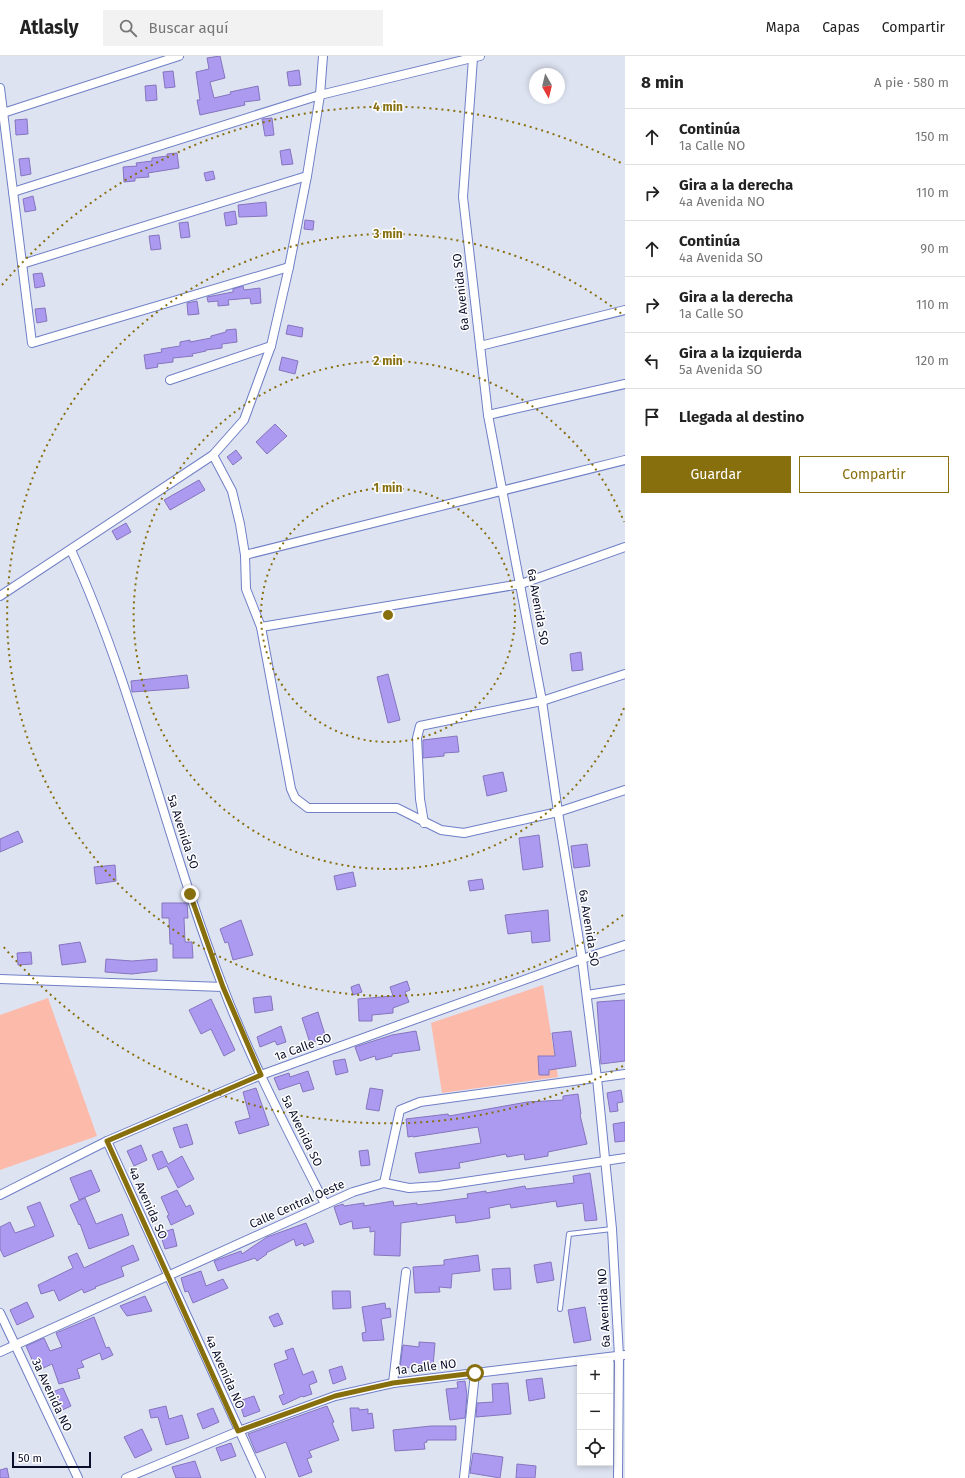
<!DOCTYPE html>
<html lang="es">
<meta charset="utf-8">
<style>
body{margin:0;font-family:"Fira Sans",sans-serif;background:#f2f2f2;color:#222}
.controls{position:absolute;right:12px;bottom:12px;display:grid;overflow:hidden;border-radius:0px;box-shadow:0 2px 6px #0003}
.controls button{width:36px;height:36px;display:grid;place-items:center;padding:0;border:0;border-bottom:1px solid #e0e0e0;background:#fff;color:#222;font:20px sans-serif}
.compass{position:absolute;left:529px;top:12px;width:36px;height:36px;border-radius:50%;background:#fff;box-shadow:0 2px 6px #0003;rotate:172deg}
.scale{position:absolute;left:12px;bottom:10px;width:79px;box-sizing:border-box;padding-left:4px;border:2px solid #0b102a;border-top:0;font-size:11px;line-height:14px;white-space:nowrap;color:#0b102a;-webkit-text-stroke:3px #fff;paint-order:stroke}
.stop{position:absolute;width:12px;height:12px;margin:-9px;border:3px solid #876f0e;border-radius:50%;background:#fff}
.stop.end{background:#876f0e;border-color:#fff;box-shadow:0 1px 4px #0008}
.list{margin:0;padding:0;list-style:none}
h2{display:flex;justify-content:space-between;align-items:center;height:52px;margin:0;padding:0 16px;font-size:17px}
h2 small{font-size:13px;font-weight:400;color:#767676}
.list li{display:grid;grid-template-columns:26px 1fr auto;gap:12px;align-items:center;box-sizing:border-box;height:56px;padding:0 16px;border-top:1px solid #e0e0e0}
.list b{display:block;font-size:15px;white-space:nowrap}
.list p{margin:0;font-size:13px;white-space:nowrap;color:#767676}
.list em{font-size:13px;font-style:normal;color:#767676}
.actions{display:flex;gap:8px;padding:12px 16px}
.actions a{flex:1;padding:9px 0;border:1px solid #876f0e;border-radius:0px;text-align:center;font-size:14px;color:#876f0e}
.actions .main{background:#876f0e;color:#fff}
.icon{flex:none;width:22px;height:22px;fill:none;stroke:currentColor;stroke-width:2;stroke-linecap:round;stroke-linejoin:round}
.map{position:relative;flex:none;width:625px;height:1422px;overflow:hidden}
header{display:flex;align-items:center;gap:24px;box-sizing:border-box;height:56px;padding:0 20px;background:#fff;border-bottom:1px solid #e0e0e0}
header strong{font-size:19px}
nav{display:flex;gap:22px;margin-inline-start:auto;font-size:14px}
.search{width:280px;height:36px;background:#f2f2f2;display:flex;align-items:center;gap:10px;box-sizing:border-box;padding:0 14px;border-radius:0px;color:#767676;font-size:15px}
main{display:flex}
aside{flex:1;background:#fff}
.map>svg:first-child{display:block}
</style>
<header>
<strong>Atlasly</strong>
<div class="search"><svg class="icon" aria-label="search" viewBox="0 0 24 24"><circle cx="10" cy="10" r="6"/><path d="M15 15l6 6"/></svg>Buscar aquí</div>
<nav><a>Mapa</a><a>Capas</a><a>Compartir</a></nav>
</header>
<main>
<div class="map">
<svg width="625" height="1422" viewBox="0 0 625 1422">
<rect width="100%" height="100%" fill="#dee3f2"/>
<g fill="#fcbaab">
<polygon points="543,929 558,1021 442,1037 431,967"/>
<polygon points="48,942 97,1080 0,1114 0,959"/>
</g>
<g fill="#ac9af1" stroke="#8575bd">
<polygon points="220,0 225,22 210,26 214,42 231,38 230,36 258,30 260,44 244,46 245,49 200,59 197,44 200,44 196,16 209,13 207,2"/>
<polygon points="299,14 301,29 289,30 287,16"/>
<polygon points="173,15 175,31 165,32 163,16"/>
<polygon points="156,29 157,44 146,45 145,30"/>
<polygon points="272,62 274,79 265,80 262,63"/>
<polygon points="27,63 28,78 16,79 15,64"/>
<polygon points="290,93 293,108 282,109 280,95"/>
<polygon points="177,97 179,112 148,117 149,121 135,122 135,125 124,126 123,111 137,110 136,107 152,105 152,102 167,100 167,98"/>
<polygon points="29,102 31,118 21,120 19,103"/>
<polygon points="213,115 215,123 206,125 204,117"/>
<polygon points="33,140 36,154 25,156 23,143"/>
<polygon points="266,146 267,160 239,161 238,149"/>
<polygon points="235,155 237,168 226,170 224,157"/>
<polygon points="305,164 314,165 313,174 304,173"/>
<polygon points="188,166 190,181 181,182 179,167"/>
<polygon points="159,179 161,193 151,194 149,180"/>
<polygon points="42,217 45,230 35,232 33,218"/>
<polygon points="243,230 244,234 260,232 261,247 251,248 250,242 228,244 229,249 218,250 218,245 208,246 207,241 233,236 233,233"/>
<polygon points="197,245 199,258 188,259 187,247"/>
<polygon points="45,252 47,265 37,267 35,253"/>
<polygon points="288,269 303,272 302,281 286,278"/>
<polygon points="236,273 237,286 222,288 222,292 206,294 206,295 192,298 193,300 173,302 173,306 157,308 158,311 146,313 144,299 162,296 161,293 180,290 180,286 190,284 190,286 211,282 211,280 226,276 226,274"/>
<polygon points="282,301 298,305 295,318 279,314"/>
<polygon points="275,368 287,380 267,398 256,386"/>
<polygon points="236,394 242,402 233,409 227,401"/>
<polygon points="199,424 205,434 170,454 164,444"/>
<polygon points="126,467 131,476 117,484 112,475"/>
<polygon points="581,596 583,614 572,615 570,598"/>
<polygon points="388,618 400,664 388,667 377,621"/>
<polygon points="187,619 189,632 132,636 131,625"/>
<polygon points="457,680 459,696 444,697 444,700 423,702 423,684"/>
<polygon points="503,716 507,735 487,740 483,720"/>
<polygon points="18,775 23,786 0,796 0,783"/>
<polygon points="539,779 543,811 523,814 519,782"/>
<polygon points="587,788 590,810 574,812 571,790"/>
<polygon points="115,809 116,825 96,828 94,811"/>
<polygon points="353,816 356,830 337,834 334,820"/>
<polygon points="482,823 484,833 470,835 468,825"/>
<polygon points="162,847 187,847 188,862 184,862 185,886 192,886 193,902 173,902 173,888 170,888 169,862 162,862"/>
<polygon points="548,854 550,885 532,887 531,875 508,878 505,859"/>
<polygon points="241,864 253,899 233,904 228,886 225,887 220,873"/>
<polygon points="80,886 86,906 62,909 59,889"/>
<polygon points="31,896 32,908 18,909 17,897"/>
<polygon points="106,903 132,905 157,903 157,915 132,918 105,916"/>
<polygon points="407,925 410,934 405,936 409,946 393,952 393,957 372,959 372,965 359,965 358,943 393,940 390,931"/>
<polygon points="359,928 362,936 353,939 351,931"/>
<polygon points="271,940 273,954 255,957 253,942"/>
<polygon points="211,943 235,994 224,1000 211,973 201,978 189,954"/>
<polygon points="625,944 625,1005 601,1008 597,946"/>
<polygon points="318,956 326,982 310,987 302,962"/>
<polygon points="281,970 286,986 277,989 275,985 260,991 257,981"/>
<polygon points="416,975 420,994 392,998 392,1000 376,1004 375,1000 360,1005 355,991 392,979"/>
<polygon points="571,975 576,1010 549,1014 549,1019 539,1019 538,1000 555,1000 552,977"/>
<polygon points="345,1003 348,1016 336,1019 333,1005"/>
<polygon points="308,1015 314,1033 303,1036 300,1027 279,1034 274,1022 289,1017 290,1021"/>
<polygon points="256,1032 269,1069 239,1078 235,1066 250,1062 243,1036"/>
<polygon points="370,1032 383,1034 379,1055 366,1053"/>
<polygon points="621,1034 623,1046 617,1047 618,1055 610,1056 607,1037"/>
<polygon points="578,1038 581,1058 580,1059 587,1088 548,1096 548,1100 525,1104 524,1098 507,1101 506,1098 459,1107 460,1112 419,1117 415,1097 481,1087 478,1071 413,1081 413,1080 408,1081 406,1063 448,1058 449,1060 527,1046 563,1044 563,1040"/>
<polygon points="625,1066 625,1085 615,1086 613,1068"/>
<polygon points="187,1068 193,1088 180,1092 173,1072"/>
<polygon points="141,1089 147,1104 134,1110 127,1095"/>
<polygon points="368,1094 370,1109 361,1110 359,1095"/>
<polygon points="162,1095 168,1108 182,1100 194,1123 178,1132 167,1110 158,1114 152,1099"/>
<polygon points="91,1114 100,1135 79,1144 70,1122"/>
<polygon points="590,1117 597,1164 585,1165 583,1147 557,1151 556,1145 511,1152 510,1148 489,1152 490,1162 466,1166 456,1167 455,1159 401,1167 400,1200 374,1199 375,1175 370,1176 370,1171 353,1173 352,1165 340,1169 334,1151 343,1148 344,1150 364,1147 364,1150 393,1145 394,1150 417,1147 417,1149 468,1142 467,1138 486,1135 486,1137 525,1130 526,1133 574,1127 573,1120"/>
<polygon points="177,1134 186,1151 190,1149 194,1158 171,1169 167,1160 169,1159 161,1141"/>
<polygon points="85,1142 96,1168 122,1158 129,1179 89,1193 80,1168 79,1169 70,1149"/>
<polygon points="40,1146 54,1180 4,1201 0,1193 0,1171 10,1166 15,1177 35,1170 27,1151"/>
<polygon points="306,1167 314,1186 304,1190 303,1187 296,1190 294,1183 266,1197 267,1198 257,1205 255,1202 218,1215 214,1205 241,1195 242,1198 267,1181"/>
<polygon points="173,1173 177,1190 165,1193 160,1177"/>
<polygon points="133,1189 139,1204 121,1211 124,1220 95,1231 96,1232 84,1237 82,1233 59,1245 54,1234 41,1238 38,1229 73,1212 68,1201 77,1197 84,1212"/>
<polygon points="478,1199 480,1215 452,1218 451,1232 439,1231 440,1236 415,1237 413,1211 444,1209 444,1204"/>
<polygon points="551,1206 554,1224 537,1227 534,1209"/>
<polygon points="510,1212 511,1233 494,1234 492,1213"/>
<polygon points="201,1215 206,1230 223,1223 228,1232 193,1247 188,1235 185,1236 181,1222"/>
<polygon points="332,1235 350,1235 351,1252 333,1253"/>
<polygon points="145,1240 152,1255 127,1260 120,1250"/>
<polygon points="27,1246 34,1261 17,1269 10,1254"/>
<polygon points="385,1247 386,1253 390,1252 391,1261 381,1263 384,1284 363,1285 362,1277 366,1276 362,1251"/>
<polygon points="585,1251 591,1284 574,1287 568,1254"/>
<polygon points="278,1257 283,1268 274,1271 269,1261"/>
<polygon points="94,1261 106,1292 109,1291 113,1299 102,1304 100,1297 81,1305 84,1311 77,1313 80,1322 59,1328 52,1308 37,1315 26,1290 44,1282 50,1295 62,1291 56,1277"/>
<polygon points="419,1286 435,1287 433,1310 412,1309 412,1312 400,1311 403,1289 419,1291"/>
<polygon points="293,1292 303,1319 313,1315 317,1326 309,1329 312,1338 303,1341 302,1340 283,1349 279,1340 284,1338 274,1308 288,1303 285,1295"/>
<polygon points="342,1310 346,1323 333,1328 329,1314"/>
<polygon points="542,1322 545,1342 529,1345 526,1324"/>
<polygon points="465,1325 467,1339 465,1362 450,1364 446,1333 458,1332 457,1326"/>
<polygon points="508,1327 511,1358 476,1361 477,1347 493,1346 492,1328"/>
<polygon points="63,1332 71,1350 58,1356 50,1337"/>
<polygon points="254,1340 260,1355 244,1361 239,1345"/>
<polygon points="166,1350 169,1363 182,1359 189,1382 166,1389 158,1361 151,1362 149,1354"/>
<polygon points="327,1350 334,1366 332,1367 339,1384 309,1395 312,1401 307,1403 312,1416 299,1421 286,1386 256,1397 248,1378"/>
<polygon points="213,1352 219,1366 203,1373 197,1358"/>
<polygon points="350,1352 359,1352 359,1354 368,1353 368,1358 372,1357 374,1372 352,1375"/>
<polygon points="431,1370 456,1370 456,1384 427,1384 427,1386 424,1387 425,1393 395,1395 393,1374"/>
<polygon points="142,1373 152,1394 135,1402 124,1381"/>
<polygon points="231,1387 236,1400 221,1405 216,1392"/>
<polygon points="473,1397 503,1401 500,1422 470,1417"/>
<polygon points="195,1405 201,1422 176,1422 172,1411"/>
<polygon points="517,1408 536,1410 535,1422 516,1422"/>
<polygon points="7,1412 9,1422 0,1422 0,1414"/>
</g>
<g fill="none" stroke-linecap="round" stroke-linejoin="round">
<defs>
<polyline id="lane" points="560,1253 569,1178 612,1173"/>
<g id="street">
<polyline points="473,2 463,141 488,359 542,645 558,756 582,903 597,1022 612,1173 619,1300 618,1422"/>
<polyline points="0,32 32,287 289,211"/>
<polyline points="3,57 179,0"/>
<polyline points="13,136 320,39 480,0"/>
<polyline points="22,208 307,120"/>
<polyline points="480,290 625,254"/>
<polyline points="170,324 271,290"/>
<polyline points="488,359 625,328"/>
<polyline points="213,399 232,435 240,468 245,499 246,533 261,571 291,733 295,742 308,752 397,752 441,774 464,777 558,756 625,734"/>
<path d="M71 494C135 634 167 787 223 931 251 1005 289 1077 325 1148"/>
<polyline points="245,499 625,404"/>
<polyline points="0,540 213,399 244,364 271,290 289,211 307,120 320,39 323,0"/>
<polyline points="261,571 521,528 625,491"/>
<polyline points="424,767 420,743 417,682 420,670 542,645 625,618"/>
<polyline points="0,923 223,931"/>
<polyline points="587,939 625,933"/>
<polyline points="107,1085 261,1422"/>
<polyline points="384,1127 400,1054 420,1046 625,1018"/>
<polyline points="0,1139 107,1085 261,1019 582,903 625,889"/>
<polyline points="0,1257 78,1422"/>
<polyline points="0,1296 353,1136 384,1127 409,1132 438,1130 625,1102"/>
<polyline points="393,1327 406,1216"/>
<polyline points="126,1422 239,1375 335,1340 393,1327 625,1299"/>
<polyline points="464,1422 475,1317"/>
</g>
</defs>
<use href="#lane" stroke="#6f7fc6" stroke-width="6"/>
<use href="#street" stroke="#6f7fc6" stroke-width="10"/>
<use href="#lane" stroke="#fff" stroke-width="4"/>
<use href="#street" stroke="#fff" stroke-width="8"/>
</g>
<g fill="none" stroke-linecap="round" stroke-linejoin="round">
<polyline stroke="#876f0e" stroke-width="5" points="190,838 223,931 261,1019 107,1085 238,1375 335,1340 393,1327 475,1317"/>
</g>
<g fill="none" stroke="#876f0e" stroke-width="2" stroke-dasharray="2 4">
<circle cx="388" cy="559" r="127"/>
<path d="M624 652A254 254 0 1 1 624 466"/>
<path d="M623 859A381 381 0 1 1 623 259"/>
<path d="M623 1010A508 508 0 0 1 2 889M2 229A508 508 0 0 1 623 108"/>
</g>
<g text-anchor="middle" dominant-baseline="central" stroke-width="3" stroke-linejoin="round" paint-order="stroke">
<g font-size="12" fill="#0b102a" stroke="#fff">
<text transform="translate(461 236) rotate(-96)">6a Avenida SO</text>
<text transform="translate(538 551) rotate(80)">6a Avenida SO</text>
<text transform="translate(183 776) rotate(72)">5a Avenida SO</text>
<text transform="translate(589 872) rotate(81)">6a Avenida SO</text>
<text transform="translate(303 991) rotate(-20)">1a Calle SO</text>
<text transform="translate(302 1075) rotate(64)">5a Avenida SO</text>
<text transform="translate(148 1147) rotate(66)">4a Avenida SO</text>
<text transform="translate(297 1148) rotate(-24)">Calle Central Oeste</text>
<text transform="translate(604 1252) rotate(-93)">6a Avenida NO</text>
<text transform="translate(426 1311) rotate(-7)">1a Calle NO</text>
<text transform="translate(225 1316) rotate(66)">4a Avenida NO</text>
<text transform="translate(52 1339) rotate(65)">3a Avenida NO</text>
</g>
</g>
<circle cx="388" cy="559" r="6" fill="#876f0e" stroke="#fff" stroke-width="2"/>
<g font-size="12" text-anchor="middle" font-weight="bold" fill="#876f0e" stroke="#fff" stroke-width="3" stroke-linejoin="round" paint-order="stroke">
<text x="388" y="55">4 min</text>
<text x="388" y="182">3 min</text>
<text x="388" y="309">2 min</text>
<text x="388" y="436">1 min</text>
</g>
</svg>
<div class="controls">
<button>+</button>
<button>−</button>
<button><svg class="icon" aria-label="locate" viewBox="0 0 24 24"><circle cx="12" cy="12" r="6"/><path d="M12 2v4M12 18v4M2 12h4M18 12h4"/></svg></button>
</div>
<svg class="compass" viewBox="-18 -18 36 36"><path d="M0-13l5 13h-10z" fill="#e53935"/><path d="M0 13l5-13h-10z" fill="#767676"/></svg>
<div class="scale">50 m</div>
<div class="stop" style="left:475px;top:1317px"></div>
<div class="stop end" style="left:190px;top:838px"></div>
</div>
<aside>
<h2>8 min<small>A pie · 580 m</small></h2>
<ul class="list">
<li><svg class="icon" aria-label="ahead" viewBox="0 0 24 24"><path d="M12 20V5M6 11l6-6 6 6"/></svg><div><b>Continúa</b><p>1a Calle NO</p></div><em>150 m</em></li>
<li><svg class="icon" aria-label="right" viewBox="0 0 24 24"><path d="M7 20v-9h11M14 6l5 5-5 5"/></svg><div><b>Gira a la derecha</b><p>4a Avenida NO</p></div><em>110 m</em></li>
<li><svg class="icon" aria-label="ahead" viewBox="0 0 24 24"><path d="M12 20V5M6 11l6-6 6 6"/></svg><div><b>Continúa</b><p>4a Avenida SO</p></div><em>90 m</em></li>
<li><svg class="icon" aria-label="right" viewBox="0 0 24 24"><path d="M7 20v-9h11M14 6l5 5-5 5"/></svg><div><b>Gira a la derecha</b><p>1a Calle SO</p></div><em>110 m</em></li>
<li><svg class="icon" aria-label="left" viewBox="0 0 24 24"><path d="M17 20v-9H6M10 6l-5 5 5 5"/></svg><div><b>Gira a la izquierda</b><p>5a Avenida SO</p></div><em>120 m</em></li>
<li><svg class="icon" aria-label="arrive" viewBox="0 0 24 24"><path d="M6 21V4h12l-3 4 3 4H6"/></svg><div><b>Llegada al destino</b></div></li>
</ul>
<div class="actions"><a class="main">Guardar</a><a>Compartir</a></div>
</aside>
</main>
